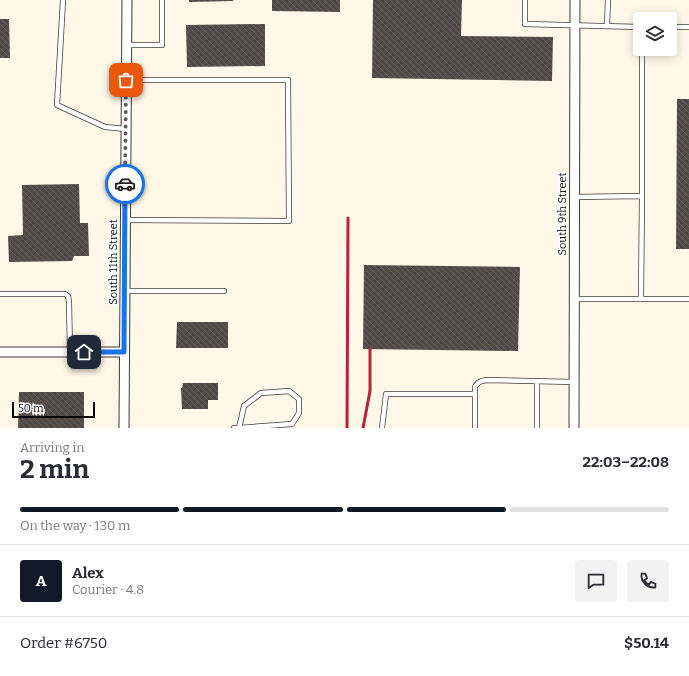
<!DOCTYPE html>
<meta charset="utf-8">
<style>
body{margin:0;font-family:Bitter,serif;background:#f2f2f3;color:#2b2b33;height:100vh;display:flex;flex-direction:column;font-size:15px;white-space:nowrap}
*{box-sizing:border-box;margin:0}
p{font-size:13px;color:#7c7c81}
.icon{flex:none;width:22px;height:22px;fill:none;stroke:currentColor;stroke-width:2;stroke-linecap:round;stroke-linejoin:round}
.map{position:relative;height:428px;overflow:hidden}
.details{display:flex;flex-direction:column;background:#fff;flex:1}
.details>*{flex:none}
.tools{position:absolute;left:633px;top:12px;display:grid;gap:8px}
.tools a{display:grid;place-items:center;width:44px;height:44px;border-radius:4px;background:#fff;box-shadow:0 2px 10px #0003;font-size:20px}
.scale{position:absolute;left:12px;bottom:10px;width:83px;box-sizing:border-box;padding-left:4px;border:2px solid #0a0a0a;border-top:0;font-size:11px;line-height:14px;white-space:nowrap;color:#0a0a0a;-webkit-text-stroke:3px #fff;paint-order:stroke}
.pin{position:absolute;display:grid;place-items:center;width:34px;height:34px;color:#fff;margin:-17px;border-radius:8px;box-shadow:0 2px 6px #0006}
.courier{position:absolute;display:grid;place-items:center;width:40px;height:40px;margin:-20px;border:3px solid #1a73e8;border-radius:50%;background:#fff;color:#222;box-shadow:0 1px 5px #0007}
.headline em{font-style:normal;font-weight:700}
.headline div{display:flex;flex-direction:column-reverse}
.headline{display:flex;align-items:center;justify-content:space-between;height:68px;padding:0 20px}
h1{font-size:26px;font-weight:700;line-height:30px}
.bar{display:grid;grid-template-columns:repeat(4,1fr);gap:6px 4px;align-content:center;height:48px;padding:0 20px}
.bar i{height:5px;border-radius:3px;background:#e1e1e2}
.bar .selected{background:#111827}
.bar p{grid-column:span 4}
.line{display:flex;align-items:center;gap:10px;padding:0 20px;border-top:1px solid #e1e1e2}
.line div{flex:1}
.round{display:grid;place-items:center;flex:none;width:42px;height:42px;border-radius:4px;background:#f2f2f3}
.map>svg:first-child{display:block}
</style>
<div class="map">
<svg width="689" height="428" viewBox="0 0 689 428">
<defs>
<pattern id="building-back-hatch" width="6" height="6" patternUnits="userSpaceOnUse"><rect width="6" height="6" fill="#524a46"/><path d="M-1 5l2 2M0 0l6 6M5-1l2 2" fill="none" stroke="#66605c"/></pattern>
</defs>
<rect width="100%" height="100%" fill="#fff7e7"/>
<path fill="url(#building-back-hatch)" d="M189,0H233V1L189,2Z
M272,0H340V12L272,11Z
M373,0H462L461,36L553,37L552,81L372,78Z
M0,19H9L10,58H0Z
M265,24V66L187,67L186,25Z
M677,99H689V249H676Z
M79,184L80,223H88L89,256H74L72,261L9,262L8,236L23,235L22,185Z
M364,265L520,267L518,351L363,349Z
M177,322H228V348H176Z
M183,383H218V400H208V409H182L181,388H182Z
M19,392H84V428H18Z"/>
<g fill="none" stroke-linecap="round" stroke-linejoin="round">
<g stroke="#3d3d3d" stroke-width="6">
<path id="lane" d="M63,0L57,105L105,127L126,129
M525,0V24L640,27
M607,26L608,0
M670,27H689
M127,45H162V0
M574,197L642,196V49
M125,220L289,221L288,80H126
M125,291H224
M0,294H65L68,296L69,302L70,352
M574,299H641L642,196
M641,299H689
M234,428H239L292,424L299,413V399L289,391L261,393L244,406L239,428
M382,428L386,394H475
M475,428V387C478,381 482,381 487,380L574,382
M537,428V381"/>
</g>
<g stroke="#3d3d3d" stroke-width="11">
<path id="street" d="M0,352H124
M124,428L127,0
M574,428L575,0"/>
</g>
<use href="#lane" stroke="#fff" stroke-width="4.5"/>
<use href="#street" stroke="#fff" stroke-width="9"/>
<path stroke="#ba223b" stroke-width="3" d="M347,428L348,218
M363,428L370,391V349"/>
</g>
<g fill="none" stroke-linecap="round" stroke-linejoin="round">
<path stroke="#605d57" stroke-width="4" stroke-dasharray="0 7.2" d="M125,184L126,80"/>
<path stroke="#1a73e8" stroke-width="5" d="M84,352H124L125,184"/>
</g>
<g text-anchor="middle" stroke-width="4" stroke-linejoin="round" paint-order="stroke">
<g font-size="11" fill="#0a0a0a" stroke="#fff">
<text transform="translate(562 214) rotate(-90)" y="4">South 9th Street</text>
<text transform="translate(113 262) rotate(-90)" y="4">South 11th Street</text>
</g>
</g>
</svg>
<div class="tools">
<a><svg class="icon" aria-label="layers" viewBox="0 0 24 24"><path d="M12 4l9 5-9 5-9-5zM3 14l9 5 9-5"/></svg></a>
</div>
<div class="scale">50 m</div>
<div class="pin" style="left:126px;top:80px;background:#ea580c"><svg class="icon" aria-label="bag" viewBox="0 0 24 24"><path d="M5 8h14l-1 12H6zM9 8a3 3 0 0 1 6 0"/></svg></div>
<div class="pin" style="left:84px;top:352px;background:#1f2937"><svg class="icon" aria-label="home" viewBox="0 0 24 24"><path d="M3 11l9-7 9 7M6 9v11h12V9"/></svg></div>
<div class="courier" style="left:125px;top:184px"><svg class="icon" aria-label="car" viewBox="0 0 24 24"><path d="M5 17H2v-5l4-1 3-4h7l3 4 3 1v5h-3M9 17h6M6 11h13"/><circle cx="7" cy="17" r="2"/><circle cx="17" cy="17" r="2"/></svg></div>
</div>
<section class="details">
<div class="headline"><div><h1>2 min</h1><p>Arriving in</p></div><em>22:03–22:08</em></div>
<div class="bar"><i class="selected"></i><i class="selected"></i><i class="selected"></i><i></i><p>On the way · 130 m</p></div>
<div class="line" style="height:72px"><b class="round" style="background:#111827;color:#fff">A</b><div><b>Alex</b><p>Courier · 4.8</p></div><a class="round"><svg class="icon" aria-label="chat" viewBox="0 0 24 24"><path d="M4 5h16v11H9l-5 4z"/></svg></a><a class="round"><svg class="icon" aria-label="phone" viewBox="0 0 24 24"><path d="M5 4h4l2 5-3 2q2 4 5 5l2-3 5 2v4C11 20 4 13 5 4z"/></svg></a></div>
<div class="line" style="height:52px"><div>Order #6750</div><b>$50.14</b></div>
</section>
